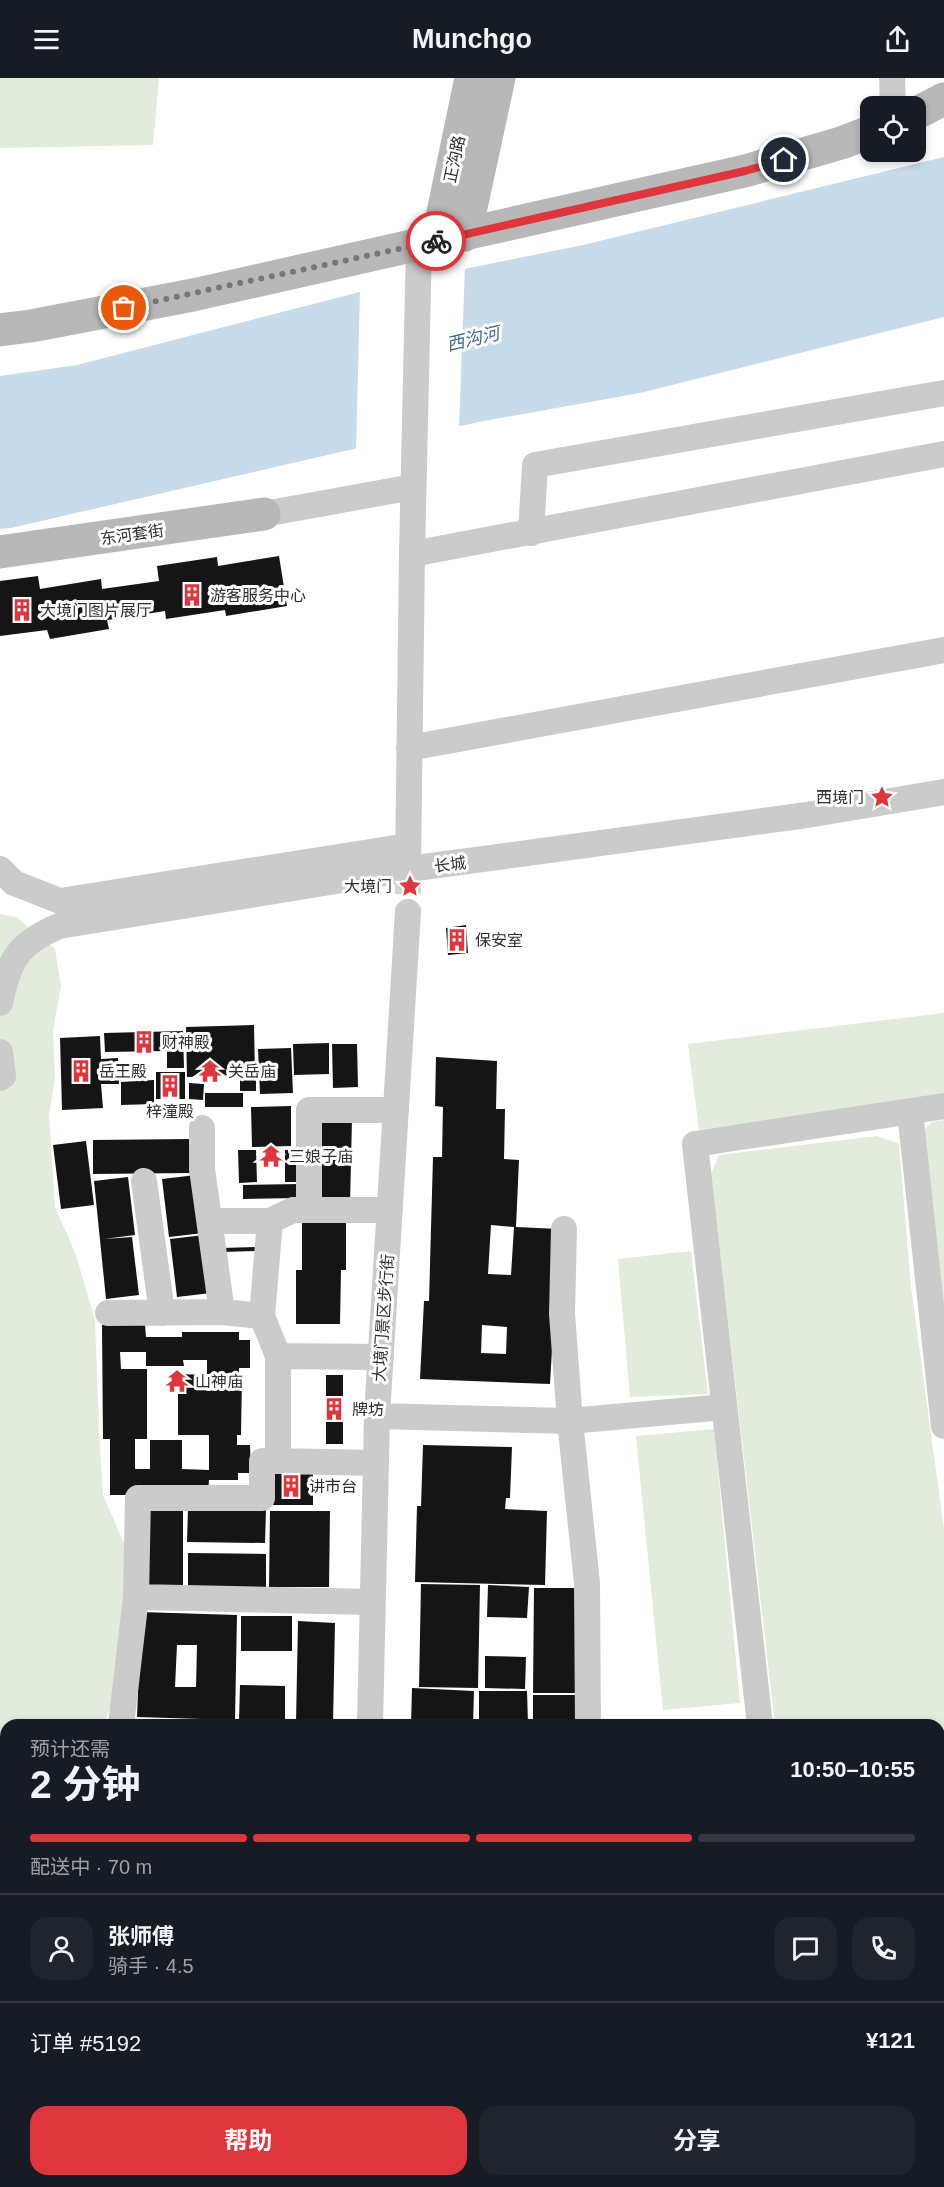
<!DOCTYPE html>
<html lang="zh">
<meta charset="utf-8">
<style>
body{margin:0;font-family:Helvetica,"Noto Sans SC",sans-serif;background:#20242c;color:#f1f3f6;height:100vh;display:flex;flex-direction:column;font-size:22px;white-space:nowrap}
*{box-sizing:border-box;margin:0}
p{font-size:20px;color:#9ea1a6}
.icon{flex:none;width:33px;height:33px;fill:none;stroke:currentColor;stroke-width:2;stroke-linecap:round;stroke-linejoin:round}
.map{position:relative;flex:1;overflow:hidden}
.details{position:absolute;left:0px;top:1641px;width:945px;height:468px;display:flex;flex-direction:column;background:#171b24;border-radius:18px 18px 0 0;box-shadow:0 3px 9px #0003}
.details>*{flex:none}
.buttons{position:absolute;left:860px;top:18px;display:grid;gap:12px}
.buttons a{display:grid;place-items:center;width:66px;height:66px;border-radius:12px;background:#171b24;box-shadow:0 3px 9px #0003;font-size:30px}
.pin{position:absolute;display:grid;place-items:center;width:51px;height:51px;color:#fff;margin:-26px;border:3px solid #fff;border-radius:50%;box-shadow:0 2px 6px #0007}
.courier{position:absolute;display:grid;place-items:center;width:60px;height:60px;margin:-30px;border:4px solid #de363c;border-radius:50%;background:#fff;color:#222;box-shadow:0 2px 8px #0007}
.summary em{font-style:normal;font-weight:700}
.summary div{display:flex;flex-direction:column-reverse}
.summary{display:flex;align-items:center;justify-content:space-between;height:102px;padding:0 30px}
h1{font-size:39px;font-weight:700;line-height:45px}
.bar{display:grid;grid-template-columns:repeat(4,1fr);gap:9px 6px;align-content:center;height:72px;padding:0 30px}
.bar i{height:8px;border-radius:4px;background:#363941}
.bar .on{background:#de363c}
.bar p{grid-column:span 4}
.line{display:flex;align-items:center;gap:15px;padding:0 30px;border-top:2px solid #363941}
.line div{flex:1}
.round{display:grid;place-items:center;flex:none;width:63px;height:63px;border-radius:18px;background:#20242c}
.action{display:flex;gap:12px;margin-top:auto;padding:12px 30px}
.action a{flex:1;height:69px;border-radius:18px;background:#de363c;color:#fff;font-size:24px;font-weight:700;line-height:69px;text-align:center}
.action a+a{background:#20242c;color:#f1f3f6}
header{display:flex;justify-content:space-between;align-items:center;height:78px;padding:0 30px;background:#171b24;font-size:27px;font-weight:700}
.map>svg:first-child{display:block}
</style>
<header><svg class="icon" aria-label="menu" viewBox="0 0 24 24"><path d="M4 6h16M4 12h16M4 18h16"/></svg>Munchgo<svg class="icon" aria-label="share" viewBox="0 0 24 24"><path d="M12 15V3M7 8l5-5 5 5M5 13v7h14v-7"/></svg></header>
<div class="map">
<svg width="944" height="2109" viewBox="0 0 944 2109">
<rect width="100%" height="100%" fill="#fff"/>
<path fill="#e3ebdc" d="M0,0H159L153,67L0,70Z
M0,836L16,839L55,871L61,908L53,953L55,999L49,1037L55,1129L76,1177L95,1242L99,1354L103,1417L130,1479L111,1629L103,1647H6V1858L0,1871Z
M944,935V1018L699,1052L688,966Z
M944,1042V1266L921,1056L931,1044Z
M877,1058L899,1066L911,1209L944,1451V1890L939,1891V1647H775L711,1096L719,1077Z
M691,1173L708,1316L630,1319L618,1181Z
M714,1351L740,1625L663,1632L636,1358Z"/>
<path fill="#c8dbea" d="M944,79V239L640,315L484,343L388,363L11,450L0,451V298L77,287L391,206L583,167Z"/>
<path fill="#fff" d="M465,188L459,351L356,374L360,211Z"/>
<path fill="#151515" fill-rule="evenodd" d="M279,478L287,528L226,538L225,532L166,541L165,533L107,542L109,551L50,561L47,552L0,558V503L38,498L40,511L101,501L102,511L159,503L157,488L217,479L218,488Z
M466,847L468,875L448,877L446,850Z
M254,947L255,997L187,999L186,949Z
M183,953L184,990H167V973L105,974L104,955Z
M100,958L101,981L118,980L119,1006H101L103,1030L62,1032L60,960Z
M329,965V996L294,997L293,966Z
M332,966H357L358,1009L333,1010Z
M291,970L293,1015L260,1016L258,971Z
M436,979L497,983L496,1031H505L504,1081L519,1082L516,1149L559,1151L550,1306L420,1301L424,1223H429L433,1079H442L443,1029L435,1028ZM491,1147L514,1149L511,1197L488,1196ZM482,1247L507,1249L506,1276L481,1275Z
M156,994H185V1021H156Z
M154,1002V1026L121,1027V1004Z
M240,1002H256V1013H240Z
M189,1005L204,1006L203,1022L189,1021Z
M205,1015H243V1029H205Z
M291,1028V1068L252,1069L251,1029Z
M318,1041H352L350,1126L317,1125Z
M191,1061V1095L93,1096V1062Z
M86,1063L94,1127L61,1131L53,1067Z
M304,1071V1104H285V1072Z
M238,1072H256L257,1104L239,1105Z
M196,1097L203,1155L169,1159L162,1101Z
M128,1099L135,1157L104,1161L132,1159L139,1217L106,1221L94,1103Z
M300,1106V1120L243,1121V1107Z
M302,1137L346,1138V1192H341L340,1246H296V1192H302Z
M204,1157L211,1215L177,1219L170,1161Z
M259,1169L260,1173L220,1174V1170Z
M102,1247H145L146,1259H182V1254H239V1262H250V1290H239V1297H242L241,1357H237V1367H250L251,1395H238V1402H209L208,1417H110V1361H103ZM120,1274H146V1288H184L183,1282H207V1297L178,1296V1357H209V1392L182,1391V1362H150V1391H135V1361H147V1291H121Z
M326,1297H343V1366H326Z
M423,1367L512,1369L510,1420H506L505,1431L547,1433L545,1507L415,1504L417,1428H421Z
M268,1388H313V1427H268Z
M149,1428H183V1507H149Z
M188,1430L266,1431L265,1465L187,1464Z
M270,1433H330L329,1509H269Z
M188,1475L266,1476V1510L188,1509Z
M421,1506L480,1507L478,1610L419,1609Z
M488,1507L529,1509L527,1540L487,1539Z
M534,1510H582V1615H533Z
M141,1534L237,1537L235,1642L137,1639ZM177,1567H197L196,1609H175Z
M241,1538H292V1573H241Z
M298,1543L335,1545L333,1646L296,1645Z
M485,1578L526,1579L525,1611L485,1610Z
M240,1607L285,1608V1644L239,1643Z
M412,1610L474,1613L473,1647H411Z
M479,1613H527L528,1646H479Z
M533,1617H584V1647H533Z
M944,1927V2020L939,2021V1928Z
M2,1973H6V2030L0,2029Z
M27,2103H72L70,2109H45Z
M253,2103H266L264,2109H251Z
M453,2103H575L574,2109H453Z"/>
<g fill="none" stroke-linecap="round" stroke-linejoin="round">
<path stroke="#d5d5d5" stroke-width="26" stroke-dasharray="26 13" stroke-linecap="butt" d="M408,790V834"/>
<path stroke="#cbcbcb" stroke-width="26" d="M892,0L893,28
M264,436L413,409
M531,455L535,387L944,315
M412,476L944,376
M409,670L944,572
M408,790L412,476L419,166
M0,791L14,805L60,823L408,768
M0,925C9,882 17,866 59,848L416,790L807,737L944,714
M0,974L3,998L0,1000
M910,1034L944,1348
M202,1050V1091L222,1234L262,1238L270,1143H210
M144,1103L162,1235
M309,1132V1032H396
M270,1143L293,1132H390
M564,1151L562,1236L570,1343L724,1329
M108,1235L222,1234
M262,1238L278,1278
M377,1338L570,1343L587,1505L588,1647
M376,1385L278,1383V1278L381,1279
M136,1519L372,1524
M121,1647L136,1519L138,1420H262V1383H278
M370,1647L377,1338L408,834
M760,1647L695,1066L944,1028
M0,1905L6,1890
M939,1905L944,1904
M0,2041H6
M103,2103L124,2109
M0,2105L12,2109
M351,2109V2103"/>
<path stroke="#b8b8b8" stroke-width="33" d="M915,36L944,21
M465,157L499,0
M437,163L471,0
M0,252L31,248L193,217L745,93L841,65L870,54
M0,474L264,436"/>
</g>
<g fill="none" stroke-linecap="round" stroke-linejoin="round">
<path stroke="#777" stroke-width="6" stroke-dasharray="0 10.8" d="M124,230L436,163"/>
<path stroke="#de363c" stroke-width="8" d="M436,163L745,93L784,82"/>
</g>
<defs>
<g id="building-bare" transform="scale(1.8)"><path d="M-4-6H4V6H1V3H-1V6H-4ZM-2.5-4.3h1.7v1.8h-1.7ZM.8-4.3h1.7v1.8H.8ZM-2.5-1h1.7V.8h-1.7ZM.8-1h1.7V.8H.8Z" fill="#de363c" stroke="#fff" stroke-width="2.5" paint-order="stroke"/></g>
<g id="sight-bare" transform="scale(1.8)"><path d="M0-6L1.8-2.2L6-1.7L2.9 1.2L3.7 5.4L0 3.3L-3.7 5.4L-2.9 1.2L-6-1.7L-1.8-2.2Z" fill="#de363c" stroke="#fff" stroke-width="2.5" paint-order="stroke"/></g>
<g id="temple-bare" transform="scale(1.8)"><path d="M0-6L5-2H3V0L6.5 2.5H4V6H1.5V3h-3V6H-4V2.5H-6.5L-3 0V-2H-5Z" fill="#de363c" stroke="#fff" stroke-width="2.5" paint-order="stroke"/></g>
</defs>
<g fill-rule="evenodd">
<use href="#building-bare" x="192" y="517"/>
<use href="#building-bare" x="22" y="532"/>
<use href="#sight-bare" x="882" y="719"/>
<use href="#sight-bare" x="410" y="808"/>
<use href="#building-bare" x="457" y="862"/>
<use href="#building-bare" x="144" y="964"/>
<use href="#building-bare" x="81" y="993"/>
<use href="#temple-bare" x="210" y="993"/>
<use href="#building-bare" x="170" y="1008"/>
<use href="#temple-bare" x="271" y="1078"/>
<use href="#temple-bare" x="177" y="1303"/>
<use href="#building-bare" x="334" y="1331"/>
<use href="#building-bare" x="291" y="1408"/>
</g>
<g text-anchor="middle" stroke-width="6" stroke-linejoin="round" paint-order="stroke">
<g font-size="16" fill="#2e2e2e" stroke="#fff">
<text transform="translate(454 81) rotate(-78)" y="6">正沟路</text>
<text transform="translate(132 456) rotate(-8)" y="6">东河套街</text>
<text transform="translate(450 786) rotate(-7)" y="6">长城</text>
<text transform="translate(383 1240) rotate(-86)" y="6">大境门景区步行街</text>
</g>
<g font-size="16" fill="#2e2e2e" stroke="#fff" text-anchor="start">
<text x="210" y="523">游客服务中心</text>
<text x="40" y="538">大境门图片展厅</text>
<text x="864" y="725" text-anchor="end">西境门</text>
<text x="392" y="814" text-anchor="end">大境门</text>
<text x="475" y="868">保安室</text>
<text x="162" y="970">财神殿</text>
<text x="99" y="999">岳王殿</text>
<text x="228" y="999">关岳庙</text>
<text x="170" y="1039" text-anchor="middle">梓潼殿</text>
<text x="289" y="1084">三娘子庙</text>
<text x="195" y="1309">山神庙</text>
<text x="352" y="1337">牌坊</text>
<text x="309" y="1414">讲市台</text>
</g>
<g font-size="18" font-style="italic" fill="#3f6b8c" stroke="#fff">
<text transform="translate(473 261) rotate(-13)" y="6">西沟河</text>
</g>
</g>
</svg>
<div class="buttons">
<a><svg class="icon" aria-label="locate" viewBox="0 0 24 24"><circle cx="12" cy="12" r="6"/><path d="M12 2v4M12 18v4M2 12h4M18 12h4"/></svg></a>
</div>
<div class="pin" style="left:124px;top:230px;background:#ea580c"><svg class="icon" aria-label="bag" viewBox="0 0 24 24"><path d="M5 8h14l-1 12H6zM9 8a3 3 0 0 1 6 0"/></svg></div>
<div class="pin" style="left:784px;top:82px;background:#1f2937"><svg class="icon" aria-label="home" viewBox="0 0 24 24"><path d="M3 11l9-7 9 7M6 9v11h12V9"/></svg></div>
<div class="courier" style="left:436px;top:163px"><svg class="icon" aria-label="bike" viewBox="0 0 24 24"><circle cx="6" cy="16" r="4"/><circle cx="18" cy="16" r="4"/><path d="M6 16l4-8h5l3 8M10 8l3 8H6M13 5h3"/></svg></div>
<section class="details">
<div class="summary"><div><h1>2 分钟</h1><p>预计还需</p></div><em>10:50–10:55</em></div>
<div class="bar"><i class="on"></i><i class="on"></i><i class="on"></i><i></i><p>配送中 · 70 m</p></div>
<div class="line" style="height:108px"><a class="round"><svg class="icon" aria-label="person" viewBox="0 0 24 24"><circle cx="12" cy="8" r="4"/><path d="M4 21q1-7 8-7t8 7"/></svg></a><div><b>张师傅</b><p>骑手 · 4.5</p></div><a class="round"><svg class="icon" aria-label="chat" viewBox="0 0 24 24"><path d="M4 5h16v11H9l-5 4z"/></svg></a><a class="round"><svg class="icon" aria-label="phone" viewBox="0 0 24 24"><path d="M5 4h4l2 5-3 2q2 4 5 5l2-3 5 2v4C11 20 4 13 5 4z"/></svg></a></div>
<div class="line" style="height:78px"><div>订单 #5192</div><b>¥121</b></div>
<div class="action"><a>帮助</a><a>分享</a></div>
</section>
</div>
